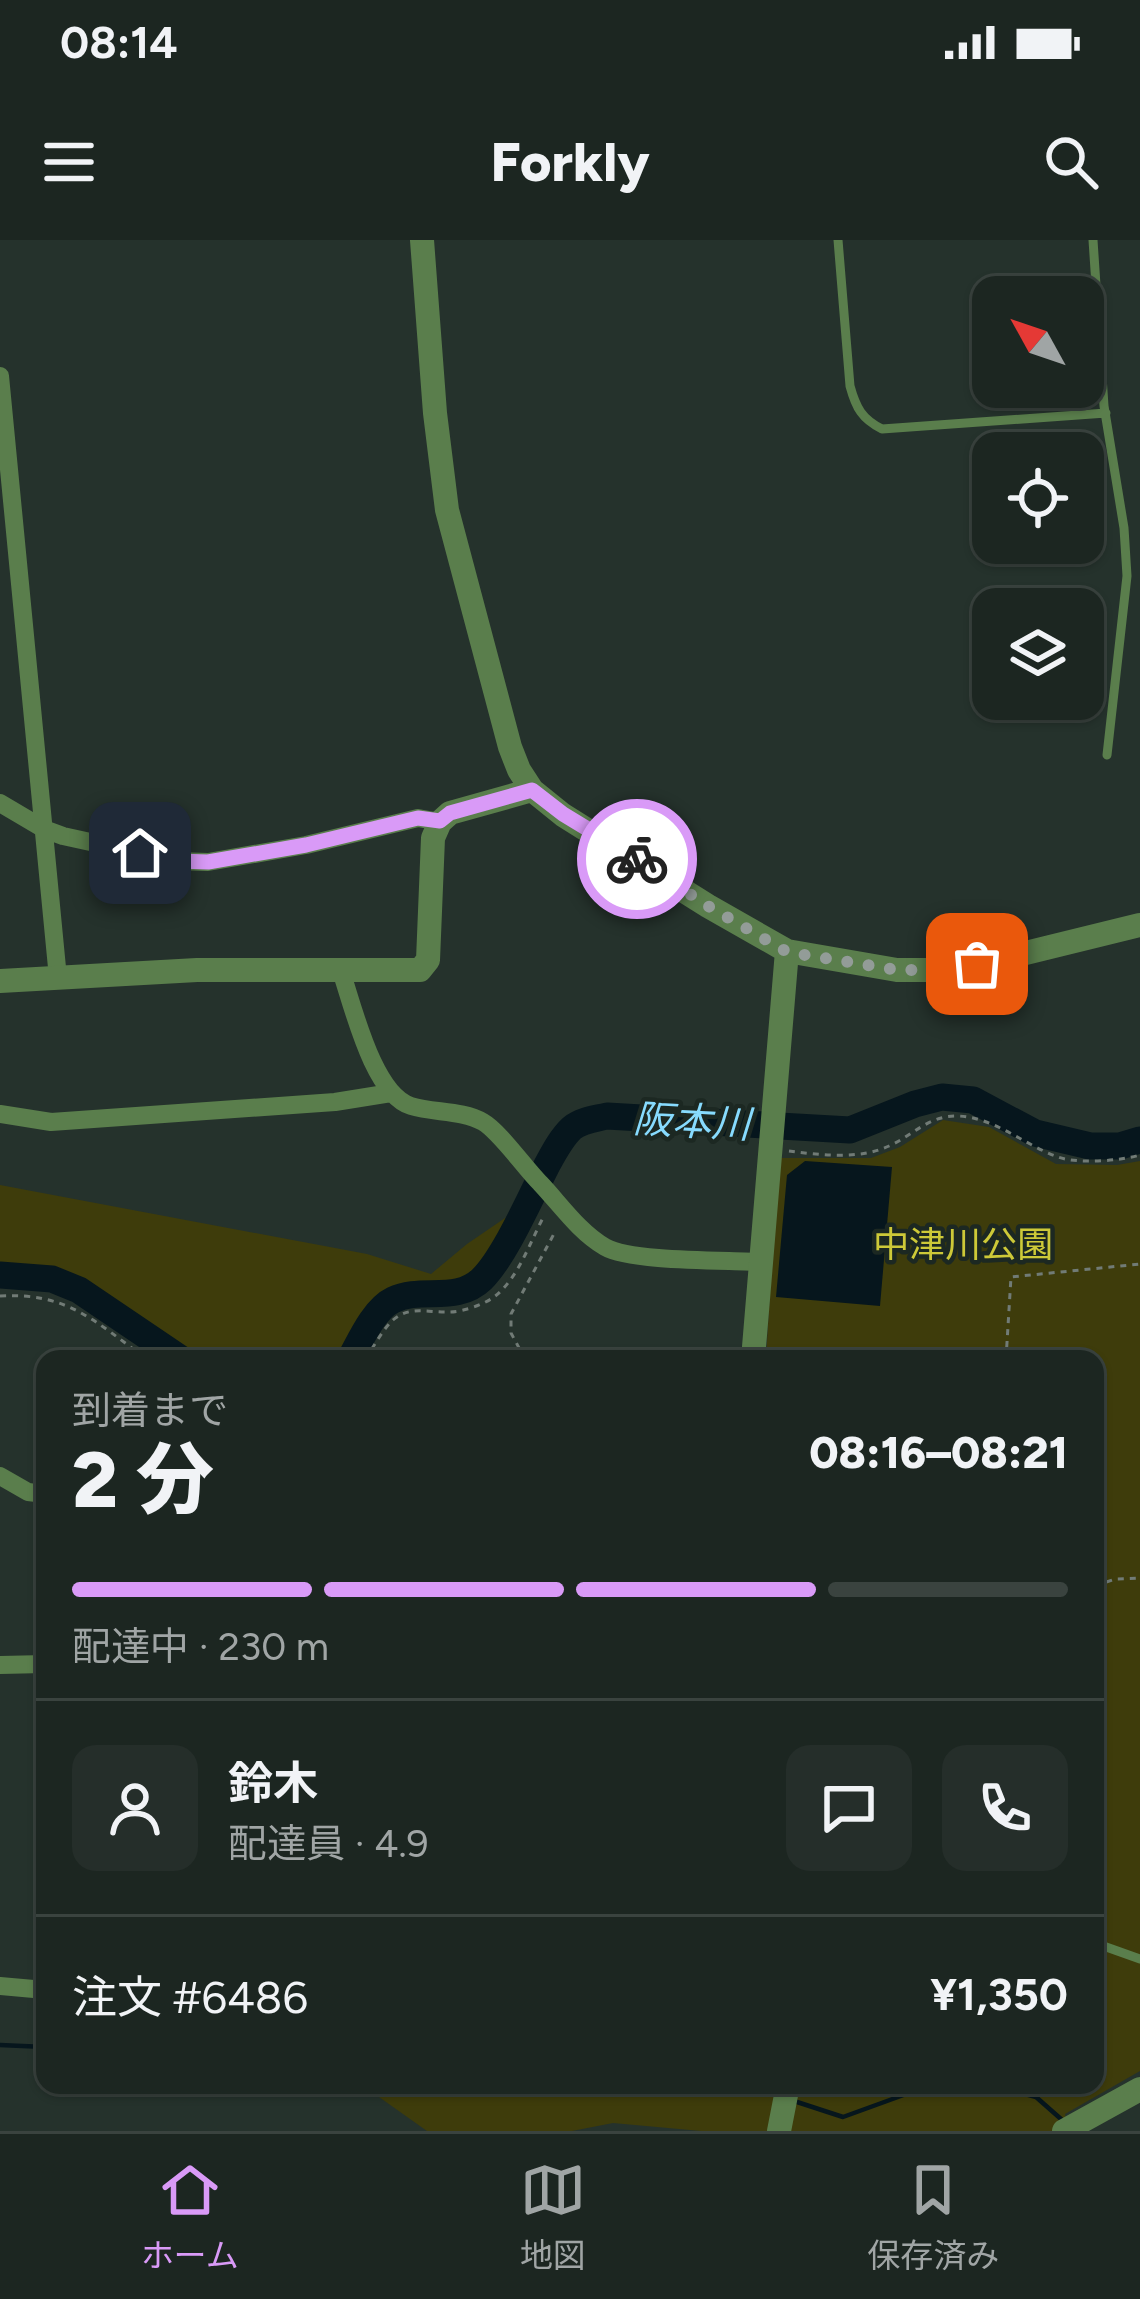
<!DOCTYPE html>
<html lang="ja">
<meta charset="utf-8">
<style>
body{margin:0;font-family:Figtree,"Noto Sans JP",sans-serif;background:#252e2a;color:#f1f3f6;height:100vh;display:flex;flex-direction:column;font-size:45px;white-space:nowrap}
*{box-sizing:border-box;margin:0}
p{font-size:39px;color:#a0a5a5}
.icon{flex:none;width:66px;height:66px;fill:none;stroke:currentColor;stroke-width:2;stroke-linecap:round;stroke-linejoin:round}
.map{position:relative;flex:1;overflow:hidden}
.panel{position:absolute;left:36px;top:1110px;width:1068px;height:744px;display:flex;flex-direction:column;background:#1c2621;border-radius:24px;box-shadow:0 3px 9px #0004,0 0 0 3px #3a433f}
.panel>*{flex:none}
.needle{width:78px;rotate:310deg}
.buttons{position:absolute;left:972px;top:36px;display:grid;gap:24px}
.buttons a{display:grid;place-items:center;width:132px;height:132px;border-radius:24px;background:#1c2621;box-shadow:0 3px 9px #0004,0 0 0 3px #3a433f;font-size:60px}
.pin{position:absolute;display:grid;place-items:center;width:102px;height:102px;color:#fff;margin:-51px;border-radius:24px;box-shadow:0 6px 18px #0006}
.courier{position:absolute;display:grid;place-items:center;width:120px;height:120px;margin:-60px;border:9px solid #d99af7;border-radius:50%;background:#fff;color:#222;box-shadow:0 3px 15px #0007}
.head em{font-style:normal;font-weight:800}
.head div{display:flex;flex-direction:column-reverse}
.head{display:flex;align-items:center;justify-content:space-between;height:204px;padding:0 36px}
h1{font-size:78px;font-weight:800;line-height:90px}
.bar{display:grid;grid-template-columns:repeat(4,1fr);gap:18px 12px;align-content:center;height:144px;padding:0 36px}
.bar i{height:15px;border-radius:9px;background:#3a433f}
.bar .on{background:#d99af7}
.bar p{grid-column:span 4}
.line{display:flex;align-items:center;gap:30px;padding:0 36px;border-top:3px solid #3a433f}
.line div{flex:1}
.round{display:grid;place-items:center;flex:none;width:126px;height:126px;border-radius:24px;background:#252e2a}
.status{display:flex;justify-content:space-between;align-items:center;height:84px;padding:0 60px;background:#1c2621;direction:ltr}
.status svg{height:33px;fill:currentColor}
header{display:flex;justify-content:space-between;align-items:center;height:156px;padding:0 36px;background:#1c2621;font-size:54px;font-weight:800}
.tab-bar{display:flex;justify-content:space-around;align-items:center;height:168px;border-top:3px solid #3a433f;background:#1c2621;font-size:33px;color:#a0a5a5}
.tab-bar a{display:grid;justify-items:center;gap:6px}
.tab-bar .on{color:#d99af7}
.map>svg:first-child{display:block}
</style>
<div class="status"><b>08:14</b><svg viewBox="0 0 49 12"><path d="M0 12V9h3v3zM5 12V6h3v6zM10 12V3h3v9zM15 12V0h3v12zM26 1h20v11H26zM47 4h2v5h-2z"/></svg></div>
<header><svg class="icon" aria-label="menu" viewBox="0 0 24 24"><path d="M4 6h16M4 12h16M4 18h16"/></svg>Forkly<svg class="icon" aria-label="search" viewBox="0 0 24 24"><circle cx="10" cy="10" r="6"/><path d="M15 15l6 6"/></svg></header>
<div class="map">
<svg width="1140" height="1891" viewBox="0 0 1140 1891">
<rect width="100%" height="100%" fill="#25322c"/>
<path fill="#3e3c0b" d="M943,880L989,887L1056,924L1117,925L1140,921V1831L1065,1874L1069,1891H701L613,1883L572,1891H427L362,1845H1095V1119H766L778,918H871L900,907Z
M0,945L367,1014L431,1034L467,1004L508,976L492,1010L459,1047L390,1053L342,1119H188L81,1044L54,1033L0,1029Z"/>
<path fill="#06161d" d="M805,921L892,927L880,1066L776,1057L787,935Z"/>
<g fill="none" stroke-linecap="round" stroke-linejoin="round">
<path stroke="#06161d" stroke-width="4.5" d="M0,1805L45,1807
M545,1845H549
M688,1845L755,1849L778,1856
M992,1845L1036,1857L1061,1879
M794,1861L843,1877L931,1845"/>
<path stroke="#06161d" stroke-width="27" d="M0,1035L52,1039L79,1050L181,1119
M350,1119C360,1101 374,1069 393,1060C422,1046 456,1064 482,1039C505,1016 530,958 546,927C553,914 561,898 572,888C582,880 595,879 607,876L850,890L915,864L942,857L973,860L1035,893L1090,906H1120L1140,900"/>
<path stroke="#717b76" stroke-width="3" stroke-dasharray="6 6" stroke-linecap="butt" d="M789,911C821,915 859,920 889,906C912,896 928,876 956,876C993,876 1024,905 1058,917C1077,924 1120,921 1140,915
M0,1056C68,1052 95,1082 147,1119
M365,1119C374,1107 382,1090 393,1080C410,1065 429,1073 449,1072C462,1072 483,1065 494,1057C518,1039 530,1002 544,976
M525,1119L511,1093V1074L556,990
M1006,1119L1011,1037L1140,1024
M1095,1346L1115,1339L1140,1338"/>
<path stroke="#5a7e4c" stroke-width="9" d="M838,0L850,146C856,168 862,179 882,189L1106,173
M1093,0L1104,166L1124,288L1127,336L1107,515
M1095,1703L1140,1719"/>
<path stroke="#5a7e4c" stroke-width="18" d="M0,136L58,738
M0,563L44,589L63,596L177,621L208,622L306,605L418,578L440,582
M341,731C353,766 373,854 411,866C434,873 462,870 483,882C499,891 525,928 540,943C560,964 579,992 605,1007C630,1022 727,1020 760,1022
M0,874L51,882L335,862L391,853
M0,1236L28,1252L45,1254
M0,1425L45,1424
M0,1746L45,1750"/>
<path stroke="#5a7e4c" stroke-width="24" d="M422,0L435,173L447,270L510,507L519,530L532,550L563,575L708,666L787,711L897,730H934L977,725L1140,685
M0,741L197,730H420L428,720L433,598L440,582L450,573L532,550
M753,1119L787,711
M779,1891L788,1845
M1064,1891L1140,1849"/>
</g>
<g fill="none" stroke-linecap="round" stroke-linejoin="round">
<path stroke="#939c98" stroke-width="12" stroke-dasharray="0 21.6" d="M637,619L708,666L787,712L897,730H934L977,724"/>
<path stroke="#d99af7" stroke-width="15" d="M140,613L178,621L208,622L306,605L418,578L440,581L450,573L532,550L563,574L637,619"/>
</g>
<g text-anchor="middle" stroke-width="9" stroke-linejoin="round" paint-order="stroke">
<g font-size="36" fill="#cdc938" stroke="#1c2822">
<text x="963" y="1017">中津川公園</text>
</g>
<g font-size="39" font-style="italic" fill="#87dbfe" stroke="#1c2822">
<text transform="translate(692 881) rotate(3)" y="14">阪本川</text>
</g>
</g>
</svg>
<div class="buttons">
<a><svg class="needle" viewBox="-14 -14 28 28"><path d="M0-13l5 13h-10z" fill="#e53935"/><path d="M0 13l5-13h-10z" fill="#a0a5a5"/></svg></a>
<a><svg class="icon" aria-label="locate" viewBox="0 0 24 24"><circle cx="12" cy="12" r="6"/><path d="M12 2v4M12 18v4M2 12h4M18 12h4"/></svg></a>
<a><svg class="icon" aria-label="layers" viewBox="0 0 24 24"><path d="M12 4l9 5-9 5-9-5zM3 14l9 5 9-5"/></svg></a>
</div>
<div class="pin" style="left:977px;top:724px;background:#ea580c"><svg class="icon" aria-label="bag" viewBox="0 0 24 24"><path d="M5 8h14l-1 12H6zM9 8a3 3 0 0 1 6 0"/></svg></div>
<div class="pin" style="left:140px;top:613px;background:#1f2937"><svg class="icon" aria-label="home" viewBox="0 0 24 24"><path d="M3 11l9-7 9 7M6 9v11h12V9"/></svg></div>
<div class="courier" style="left:637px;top:619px"><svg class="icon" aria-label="bike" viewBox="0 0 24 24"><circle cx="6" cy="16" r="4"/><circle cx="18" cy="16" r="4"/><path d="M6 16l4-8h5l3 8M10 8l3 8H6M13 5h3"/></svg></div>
<section class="panel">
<div class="head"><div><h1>2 分</h1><p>到着まで</p></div><em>08:16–08:21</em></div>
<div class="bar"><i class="on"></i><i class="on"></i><i class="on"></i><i></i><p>配達中 · 230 m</p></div>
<div class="line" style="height:216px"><a class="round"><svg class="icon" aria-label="person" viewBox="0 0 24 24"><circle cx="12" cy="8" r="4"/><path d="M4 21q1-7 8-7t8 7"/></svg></a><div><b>鈴木</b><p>配達員 · 4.9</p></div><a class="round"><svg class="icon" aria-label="chat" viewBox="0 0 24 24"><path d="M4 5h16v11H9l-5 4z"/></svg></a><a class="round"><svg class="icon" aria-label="phone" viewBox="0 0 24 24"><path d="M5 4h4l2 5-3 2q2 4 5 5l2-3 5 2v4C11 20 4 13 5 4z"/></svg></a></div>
<div class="line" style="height:156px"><div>注文 #6486</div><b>¥1,350</b></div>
</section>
</div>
<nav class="tab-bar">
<a class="on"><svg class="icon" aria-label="home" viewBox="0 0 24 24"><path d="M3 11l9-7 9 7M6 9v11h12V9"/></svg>ホーム</a>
<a><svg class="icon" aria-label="map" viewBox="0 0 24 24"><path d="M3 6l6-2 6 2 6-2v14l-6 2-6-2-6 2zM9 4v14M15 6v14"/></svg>地図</a>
<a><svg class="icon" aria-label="saved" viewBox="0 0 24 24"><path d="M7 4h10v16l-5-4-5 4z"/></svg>保存済み</a>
</nav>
